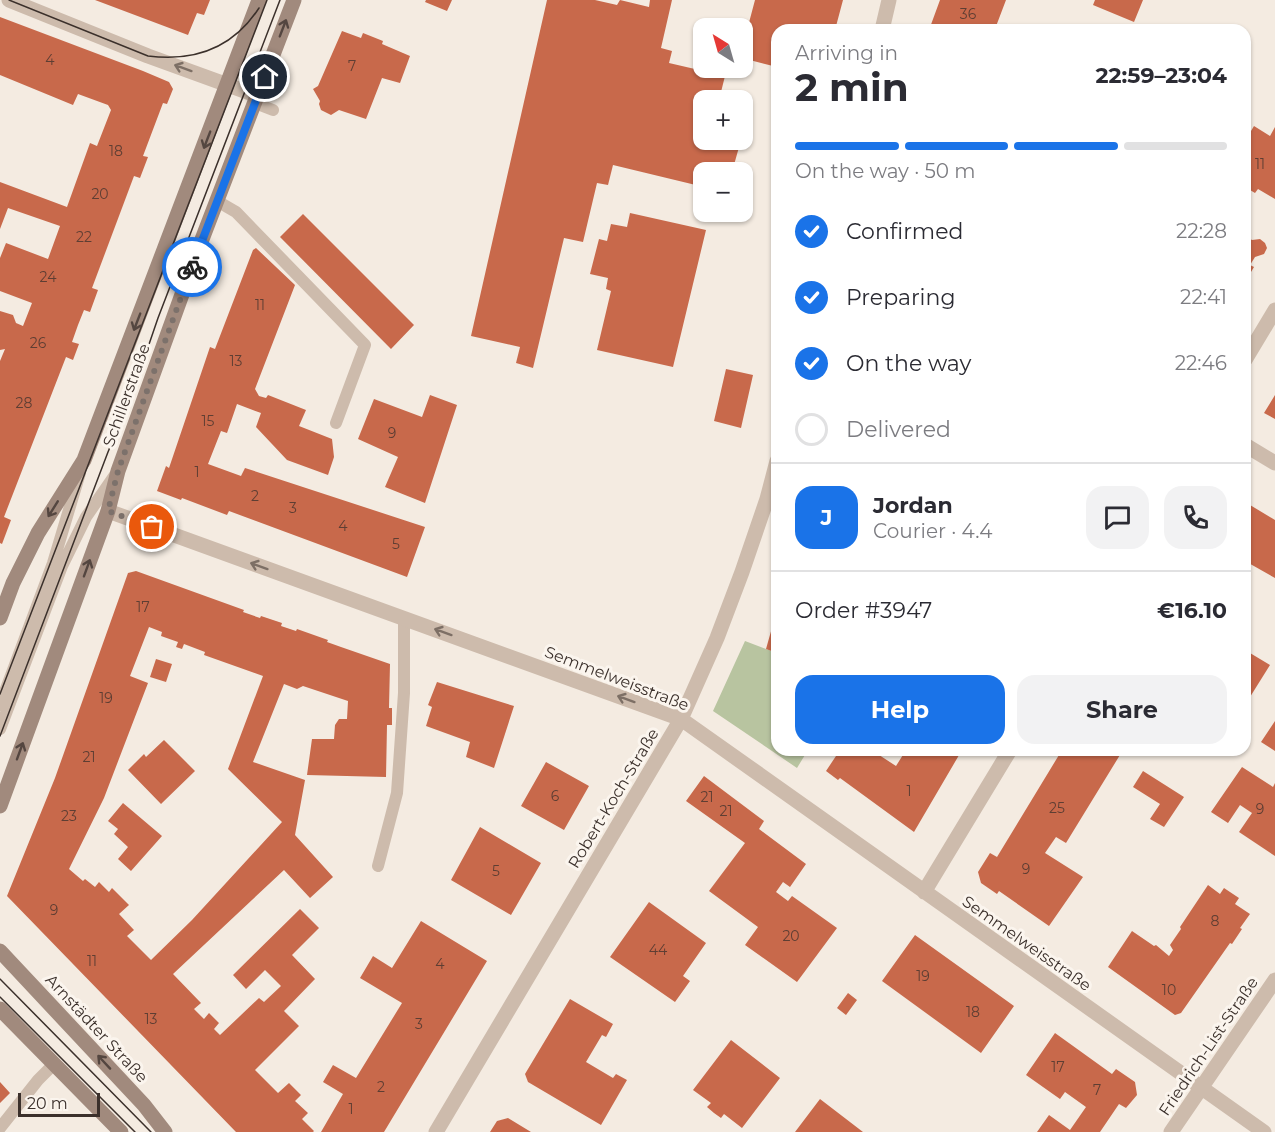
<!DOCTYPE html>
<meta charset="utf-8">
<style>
body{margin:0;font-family:Montserrat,sans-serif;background:#f2f2f3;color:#2b2b33;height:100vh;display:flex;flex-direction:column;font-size:22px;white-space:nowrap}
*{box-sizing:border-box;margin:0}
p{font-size:20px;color:#7c7c81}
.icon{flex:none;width:33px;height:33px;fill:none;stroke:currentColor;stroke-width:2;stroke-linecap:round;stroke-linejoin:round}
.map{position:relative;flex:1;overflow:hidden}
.details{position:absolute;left:771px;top:24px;width:480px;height:732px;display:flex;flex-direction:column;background:#fff;border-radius:18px;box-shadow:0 2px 4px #0004}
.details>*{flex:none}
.needle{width:39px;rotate:323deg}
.tools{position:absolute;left:693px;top:18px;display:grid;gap:12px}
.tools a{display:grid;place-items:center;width:60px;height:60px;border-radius:12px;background:#fff;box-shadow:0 2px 4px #0004;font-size:30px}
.scale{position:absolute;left:18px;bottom:15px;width:82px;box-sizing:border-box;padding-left:6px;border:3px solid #3b302b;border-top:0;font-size:16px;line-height:21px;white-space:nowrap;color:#3b302b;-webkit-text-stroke:4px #fbf5ee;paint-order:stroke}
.pin{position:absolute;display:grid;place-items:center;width:51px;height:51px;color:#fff;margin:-26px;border:3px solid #fff;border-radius:50%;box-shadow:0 2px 6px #0007}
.courier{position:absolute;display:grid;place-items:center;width:60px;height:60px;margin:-30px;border:4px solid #1a73e8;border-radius:50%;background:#fff;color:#222;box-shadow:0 2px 8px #0007}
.overview em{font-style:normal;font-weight:700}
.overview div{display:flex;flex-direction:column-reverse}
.overview{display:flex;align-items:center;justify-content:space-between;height:102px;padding:0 24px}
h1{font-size:39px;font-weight:700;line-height:45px}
.bar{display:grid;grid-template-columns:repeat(4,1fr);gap:9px 6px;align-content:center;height:72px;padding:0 24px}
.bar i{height:8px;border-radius:4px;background:#e1e1e2}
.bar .current{background:#1a73e8}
.bar p{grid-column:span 4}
.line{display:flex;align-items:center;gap:15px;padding:0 24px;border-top:2px solid #e1e1e2}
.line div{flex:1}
.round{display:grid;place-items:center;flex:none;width:63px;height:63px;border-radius:18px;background:#f2f2f3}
ol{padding:0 24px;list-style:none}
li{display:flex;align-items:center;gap:18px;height:66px}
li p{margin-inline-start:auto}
li .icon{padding:6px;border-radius:50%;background:#1a73e8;color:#fff;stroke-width:4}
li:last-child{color:#7c7c81}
li i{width:33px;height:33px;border:3px solid #e1e1e2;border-radius:50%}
.primary-button{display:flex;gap:12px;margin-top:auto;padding:12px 24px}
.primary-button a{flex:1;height:69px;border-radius:18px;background:#1a73e8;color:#fff;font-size:24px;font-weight:700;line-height:69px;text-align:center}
.primary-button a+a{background:#f2f2f3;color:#2b2b33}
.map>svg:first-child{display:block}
</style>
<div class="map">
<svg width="1275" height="1132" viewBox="0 0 1275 1132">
<rect width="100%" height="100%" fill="#f4ebe1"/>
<path fill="#b8c4a0" d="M745,641L777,653V750H808L797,768L713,711Z"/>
<path fill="#c8694b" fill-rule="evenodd" d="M95,0H210L204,15L197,13L188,35Z
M426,0H452L447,11L425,2Z
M547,0H595L617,5L620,0L649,7L650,0H672L661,48L672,51L669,63L725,76L719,100H704V140H741L732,172H704V187L613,165L608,185L597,183L583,242L564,238L533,368L516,363L520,347L471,336Z
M755,0H843L835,30H777V67L742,58V49Z
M940,0H1006L995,29L989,27L988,30H929Z
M1095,0H1143L1134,22L1093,5Z
M0,17L143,71L169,82L173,89L167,104L163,103L143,156L148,157L140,178L134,176L92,288L98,290L90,312L84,310L78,325L72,342L79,344L73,360L66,357L4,517L11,520L2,544L0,543V361L5,349L0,350V311L13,315L16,323L23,326L32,303L0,291V258L6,243L48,259L60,226L8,208L0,229V182L67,207L90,143L97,146L111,110L108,105L78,94L73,105L0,75Z
M342,31L361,38L363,33L383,41L382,44L410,56L400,83L382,78L366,119L339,110L331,115L321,110L319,104L320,101L313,89L318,86Z
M1254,126L1270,136L1275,127V199L1258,189L1255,193L1245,187V141Z
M630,213L706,230L673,367L597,350L611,291L606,289L608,278L590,274L599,239L607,241L611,224L627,227Z
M303,214L414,325L391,349L280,237Z
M1245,236L1252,240L1260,239L1265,243L1267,248L1264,254L1255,257L1250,265L1254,267L1245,282Z
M256,248L295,285L255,389L259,396L266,398L268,395L306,410L299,426L332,439L334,457L328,475L287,460L256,427L261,413L237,404L227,433L221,431L208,464L241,476L245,468L425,527L407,577L229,511L227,515L182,498L181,500L157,491L166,466L169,468L210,347L215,349L253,250Z
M726,369L753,375L741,428L714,421Z
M430,395L457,405L425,503L385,487L398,457L358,439L374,399L422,417Z
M1275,395V419L1264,413Z
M1245,502L1275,520V578L1245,561Z
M136,571L244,610L243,612L260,618L261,616L282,623L281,626L296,631L297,629L328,640L327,642L341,647L390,664L389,708H392V725H387L386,777L307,775L312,739H334L335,725L339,719H347L348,701L303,686L297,689L284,684L253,762L305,780L295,835L333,877L310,898L284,870L173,974L201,1003L194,1009L204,1019L209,1013L219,1023L214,1029L220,1035L259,998L264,1002L281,986L265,970L246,989L233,975L300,909L319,928L292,955L315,979L284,1011L299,1026L255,1070L278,1093L289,1083L301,1095L295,1101L308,1113L302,1119L314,1131L313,1132H236L7,896L55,778L128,573ZM149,627L162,632L161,636L178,642L176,647L182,649L184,644L205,652L204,655L263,676L228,769L282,822L192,920L151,960L127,936L134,930L119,914L129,905L112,888L109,892L99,882L95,887L85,879L83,881L69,869L104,798L148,683L130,676Z
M777,610V653L766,649Z
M1245,650L1270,665L1245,705Z
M156,659L172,664L166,682L150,677Z
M437,682L514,706L494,768L466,757L470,742L426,726L432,707L428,705Z
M1275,721V751L1261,742Z
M164,740L195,771L161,804L128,770L144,754L146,757Z
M840,750H879L876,753L896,766L906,750H962L914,832L840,778L838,780L826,771Z
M1062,750H1123L1066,843L1056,837L1045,853L1083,877L1049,926L999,891L997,894L981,883L978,872L990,853L997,857Z
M546,762L589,786L564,830L521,806Z
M1242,767L1273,787L1275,783V856L1239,832L1252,813L1240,805L1228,823L1211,812Z
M1143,771L1184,797L1164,827L1150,819L1160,804L1133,787Z
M704,776L764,821L759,829L806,864L790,887L783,882L776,892L788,901L792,896L837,928L797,982L745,945L758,927L709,891L745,843L686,801Z
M123,803L162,836L131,871L118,859L128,847L114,834L118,829L108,821Z
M480,827L541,863L511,915L451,880Z
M1208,885L1220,894L1224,888L1239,898L1235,904L1250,914L1240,928L1242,929L1232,944L1230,943L1181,1013L1175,1015L1108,967L1132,931L1154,946L1156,945L1169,956L1173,950L1170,945L1181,929L1180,927Z
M649,902L706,943L683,976L690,981L675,1002L610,957Z
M421,921L487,961L384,1132H321L343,1094L323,1082L333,1065L356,1078L402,1003L360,978L373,956L392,968Z
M915,935L1014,1006L981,1053L882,981Z
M848,993L857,1000L846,1015L837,1008Z
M570,999L613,1024L606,1037L602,1035L586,1062L613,1078L616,1074L627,1080L601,1125L528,1082L525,1074Z
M1055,1033L1112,1074L1116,1069L1135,1082L1137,1095L1126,1108L1119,1104L1100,1132H1037L1049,1115L1070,1130L1086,1107L1065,1092L1060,1099L1026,1075Z
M731,1040L780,1078L742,1128L724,1114L721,1118L714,1113L707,1107L711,1103L693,1090Z
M0,1082L10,1093L0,1103Z
M820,1099L863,1132H795Z
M508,1118L531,1132H490L497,1121Z"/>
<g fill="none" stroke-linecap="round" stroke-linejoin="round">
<path stroke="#cdbbac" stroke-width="12" d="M255,103L273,110
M217,201L236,212L365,345L336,423
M0,705L53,563L80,473
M0,729L62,566L86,517L115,475
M378,866L397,793L404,693V618
M0,1128L38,1080L54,1064"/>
<path stroke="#cdbbac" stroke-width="15" d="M9,0L148,56L258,96
M882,30L889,0
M1245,360L1275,310
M1245,445L1275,463
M108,511L681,719L1264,1132
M924,892L1010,750
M436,1132L681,719L717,638L742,572L767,499L777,461
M1171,1132L1275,980"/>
<path stroke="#a18a7d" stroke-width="15" d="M0,618L13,583L38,533L84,460L259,0
M0,806L108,511L118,471L201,242L294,0
M0,951L144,1105L165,1132
M0,1009L121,1132"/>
<path stroke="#3b302b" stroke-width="1.5" d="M9,0L148,56C195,62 233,48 259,8
M0,694L267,0
M0,736L108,452L133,391L158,318L280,0
M0,979L151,1132
M0,997L135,1132"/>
</g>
<defs><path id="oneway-shaft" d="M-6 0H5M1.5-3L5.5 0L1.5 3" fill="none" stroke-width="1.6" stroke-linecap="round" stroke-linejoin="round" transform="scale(1.5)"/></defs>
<g stroke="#544640">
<use href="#oneway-shaft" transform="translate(283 28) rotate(-69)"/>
<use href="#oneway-shaft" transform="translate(207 140) rotate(111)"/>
<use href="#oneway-shaft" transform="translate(137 322) rotate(111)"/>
<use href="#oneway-shaft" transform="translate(53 509) rotate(122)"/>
<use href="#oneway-shaft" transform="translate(87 568) rotate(-70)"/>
<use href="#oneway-shaft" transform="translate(20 751) rotate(-70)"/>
<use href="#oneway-shaft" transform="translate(104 1062) rotate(-133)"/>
</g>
<g stroke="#7d6f65">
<use href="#oneway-shaft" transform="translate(183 68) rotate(-160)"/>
<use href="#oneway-shaft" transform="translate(259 566) rotate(-160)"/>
<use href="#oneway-shaft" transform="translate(443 632) rotate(-160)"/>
<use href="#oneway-shaft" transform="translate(626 699) rotate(-160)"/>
</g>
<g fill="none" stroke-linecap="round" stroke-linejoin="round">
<path stroke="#7c716b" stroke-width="6" stroke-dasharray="0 10.8" d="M152,527L108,511L118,471L192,267"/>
<path stroke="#1a73e8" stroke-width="8" d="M192,267L265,77"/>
</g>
<g text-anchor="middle" stroke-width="6" stroke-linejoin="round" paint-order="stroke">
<g font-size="14" fill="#5e3e33">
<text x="968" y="19">36</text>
<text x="50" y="65">4</text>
<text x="352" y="71">7</text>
<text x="116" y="156">18</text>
<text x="1260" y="169">11</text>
<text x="100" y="199">20</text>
<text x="84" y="242">22</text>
<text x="48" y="282">24</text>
<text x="260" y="310">11</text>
<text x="38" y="348">26</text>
<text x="236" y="366">13</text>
<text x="24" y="408">28</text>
<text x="208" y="426">15</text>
<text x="392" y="438">9</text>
<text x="197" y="477">1</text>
<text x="255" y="501">2</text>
<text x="293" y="513">3</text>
<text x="343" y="531">4</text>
<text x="396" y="549">5</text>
<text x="143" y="612">17</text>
<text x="106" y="703">19</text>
<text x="89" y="762">21</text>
<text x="909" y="796">1</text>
<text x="555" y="801">6</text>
<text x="707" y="802">21</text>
<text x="1057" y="813">25</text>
<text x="1260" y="814">9</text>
<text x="726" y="816">21</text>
<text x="69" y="821">23</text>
<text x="1026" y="874">9</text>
<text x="496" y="876">5</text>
<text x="54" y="915">9</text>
<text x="1215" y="926">8</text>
<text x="791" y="941">20</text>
<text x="658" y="955">44</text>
<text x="92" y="966">11</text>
<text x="440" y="969">4</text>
<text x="923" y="981">19</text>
<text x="1169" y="995">10</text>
<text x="973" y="1017">18</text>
<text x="151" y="1024">13</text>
<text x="419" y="1029">3</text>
<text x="1058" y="1072">17</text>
<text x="381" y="1092">2</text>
<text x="1097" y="1095">7</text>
<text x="351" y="1114">1</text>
</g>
<g font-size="16" fill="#3b302b" stroke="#fbf5ee">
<text transform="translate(126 395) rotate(-70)" y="6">Schillerstraße</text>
<text transform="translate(617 678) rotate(21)" y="6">Semmelweisstraße</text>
<text transform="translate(613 798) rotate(-59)" y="6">Robert-Koch-Straße</text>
<text transform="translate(1027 943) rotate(35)" y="6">Semmelweisstraße</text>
<text transform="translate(97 1028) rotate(47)" y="6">Arnstädter Straße</text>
<text transform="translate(1208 1046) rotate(-56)" y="6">Friedrich-List-Straße</text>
</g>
</g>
</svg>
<div class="tools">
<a><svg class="needle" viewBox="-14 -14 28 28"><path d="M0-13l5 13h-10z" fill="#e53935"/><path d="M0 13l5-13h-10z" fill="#7c7c81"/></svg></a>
<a>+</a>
<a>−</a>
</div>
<div class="scale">20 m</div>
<div class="pin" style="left:152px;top:527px;background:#ea580c"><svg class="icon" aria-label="bag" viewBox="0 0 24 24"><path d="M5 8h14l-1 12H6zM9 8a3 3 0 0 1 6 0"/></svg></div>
<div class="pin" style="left:265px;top:77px;background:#1f2937"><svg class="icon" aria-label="home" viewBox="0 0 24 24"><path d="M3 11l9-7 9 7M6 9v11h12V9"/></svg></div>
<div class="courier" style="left:192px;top:267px"><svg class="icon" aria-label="bike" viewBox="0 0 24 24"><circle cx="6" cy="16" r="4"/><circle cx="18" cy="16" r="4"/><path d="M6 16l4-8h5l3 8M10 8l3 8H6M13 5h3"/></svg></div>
<section class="details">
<div class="overview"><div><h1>2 min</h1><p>Arriving in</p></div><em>22:59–23:04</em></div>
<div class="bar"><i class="current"></i><i class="current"></i><i class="current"></i><i></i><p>On the way · 50 m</p></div>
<ol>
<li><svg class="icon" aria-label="check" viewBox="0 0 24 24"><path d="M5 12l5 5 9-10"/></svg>Confirmed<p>22:28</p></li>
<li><svg class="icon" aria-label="check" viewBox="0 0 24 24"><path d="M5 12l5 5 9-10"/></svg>Preparing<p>22:41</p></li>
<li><svg class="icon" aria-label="check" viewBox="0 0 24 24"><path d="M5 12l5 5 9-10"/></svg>On the way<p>22:46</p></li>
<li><i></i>Delivered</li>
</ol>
<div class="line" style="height:108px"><b class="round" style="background:#1a73e8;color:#fff">J</b><div><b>Jordan</b><p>Courier · 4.4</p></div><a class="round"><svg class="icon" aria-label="chat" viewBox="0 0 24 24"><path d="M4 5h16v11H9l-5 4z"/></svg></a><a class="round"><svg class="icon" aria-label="phone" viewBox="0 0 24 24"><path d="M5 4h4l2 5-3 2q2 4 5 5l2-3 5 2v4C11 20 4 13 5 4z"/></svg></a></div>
<div class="line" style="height:78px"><div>Order #3947</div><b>€16.10</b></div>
<div class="primary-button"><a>Help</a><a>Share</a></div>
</section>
</div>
